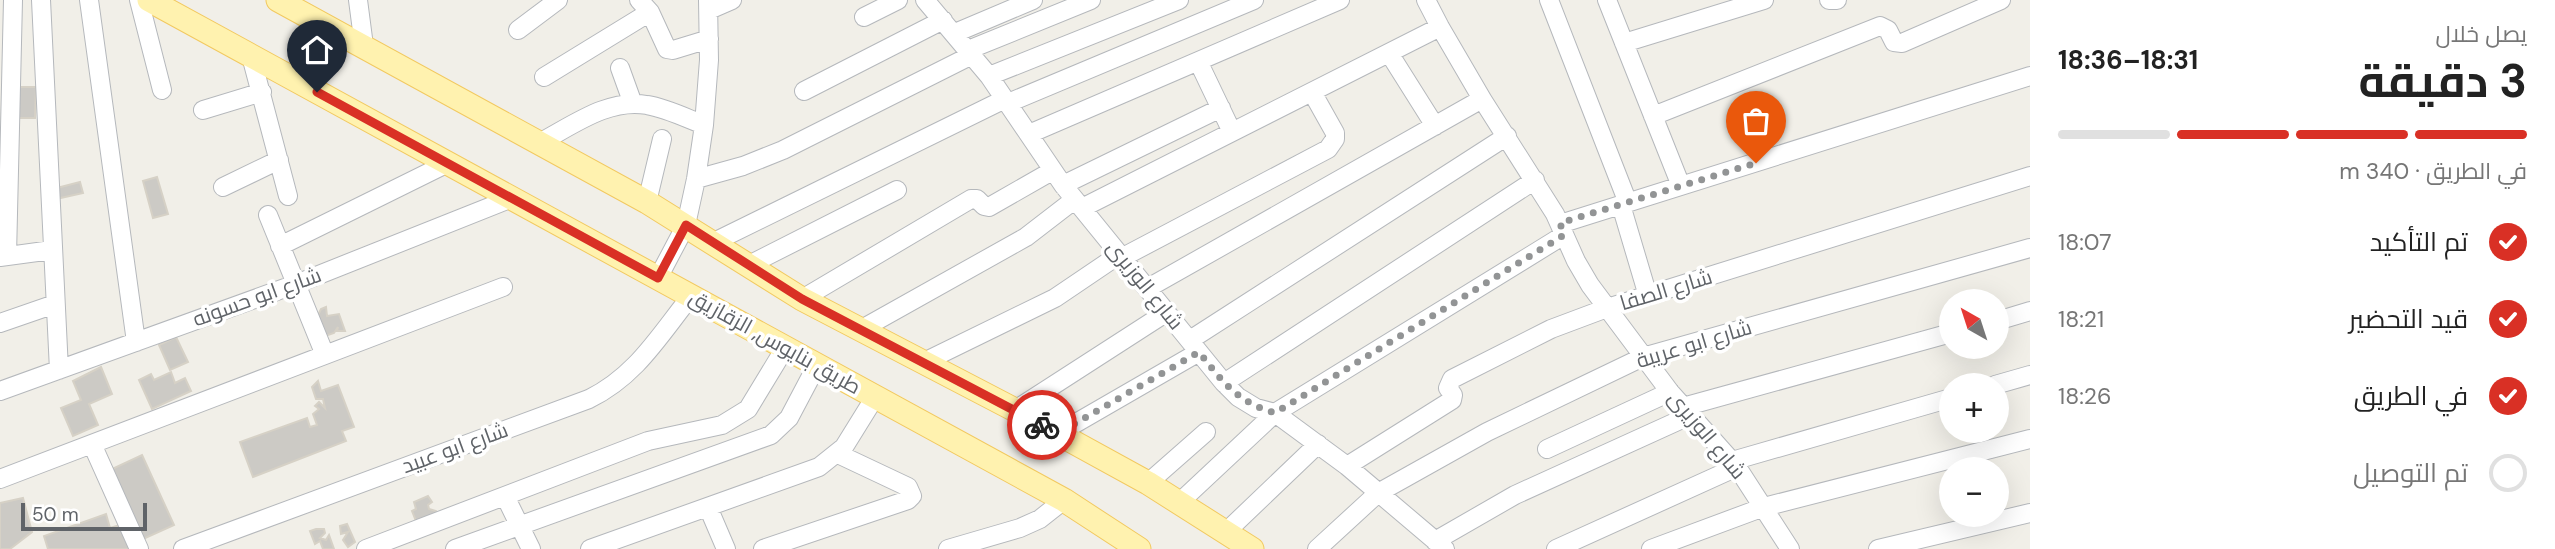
<!DOCTYPE html>
<html lang="ar">
<meta charset="utf-8">
<style>
body{margin:0;font-family:"DM Sans",Cairo,sans-serif;background:#f2f2f2;color:#222;direction:rtl;height:100vh;display:flex;flex-direction:column;font-size:26px;white-space:nowrap}
*{box-sizing:border-box;margin:0}
p{font-size:23px;color:#767676}
.icon{flex:none;width:38px;height:38px;fill:none;stroke:currentColor;stroke-width:2;stroke-linecap:round;stroke-linejoin:round}
.map{position:relative;flex:1;overflow:hidden;direction:ltr}
.sheet{display:flex;flex-direction:column;background:#fff;width:525px}
.sheet>*{flex:none}
.needle{width:46px;rotate:321deg}
.buttons{position:absolute;left:1939px;top:289px;display:grid;gap:14px}
.buttons a{display:grid;place-items:center;width:70px;height:70px;border-radius:50%;background:#fff;box-shadow:0 7px 28px #0002;font-size:35px}
.scale{position:absolute;left:21px;bottom:18px;width:126px;box-sizing:border-box;padding-left:7px;border:4px solid #5f6368;border-top:0;font-size:19px;line-height:24px;white-space:nowrap;color:#5f6368;-webkit-text-stroke:5px #fff;paint-order:stroke}
.pin{position:absolute;display:grid;place-items:center;width:60px;height:60px;color:#fff;margin:-72px -30px;border-radius:50% 50% 50% 0;rotate:-45deg;box-shadow:0 0 7px #0007}
.pin .icon{rotate:45deg}
.courier{position:absolute;display:grid;place-items:center;width:70px;height:70px;margin:-35px;border:5px solid #d93025;border-radius:50%;background:#fff;color:#222;box-shadow:0 2px 9px #0007}
.head em{font-style:normal;font-weight:700}
.head div{display:flex;flex-direction:column-reverse}
.head{display:flex;align-items:center;justify-content:space-between;height:119px;padding:0 28px}
h1{font-size:46px;font-weight:700;line-height:52px}
.bar{display:grid;grid-template-columns:repeat(4,1fr);gap:10px 7px;align-content:center;height:84px;padding:0 28px}
.bar i{height:9px;border-radius:5px;background:#e0e0e0}
.bar .active{background:#d93025}
.bar p{grid-column:span 4}
ol{padding:0 28px;list-style:none}
li{display:flex;align-items:center;gap:21px;height:77px}
li p{margin-inline-start:auto}
li .icon{padding:7px;border-radius:50%;background:#d93025;color:#fff;stroke-width:4}
li:last-child{color:#767676}
li i{width:38px;height:38px;border:4px solid #e0e0e0;border-radius:50%}
main{display:flex;flex:1;min-height:0}
.map>svg:first-child{display:block}
</style>
<main>
<section class="sheet">
<div class="head"><div><h1>3 دقيقة</h1><p>يصل خلال</p></div><em>18:31–18:36</em></div>
<div class="bar"><i class="active"></i><i class="active"></i><i class="active"></i><i></i><p>في الطريق · 340 m</p></div>
<ol>
<li><svg class="icon" aria-label="check" viewBox="0 0 24 24"><path d="M5 12l5 5 9-10"/></svg>تم التأكيد<p>18:07</p></li>
<li><svg class="icon" aria-label="check" viewBox="0 0 24 24"><path d="M5 12l5 5 9-10"/></svg>قيد التحضير<p>18:21</p></li>
<li><svg class="icon" aria-label="check" viewBox="0 0 24 24"><path d="M5 12l5 5 9-10"/></svg>في الطريق<p>18:26</p></li>
<li><i></i>تم التوصيل</li>
</ol>
</section>
<div class="map">
<svg width="2030" height="549" viewBox="0 0 2030 549">
<rect width="100%" height="100%" fill="#f1efe8"/>
<path fill="#cccac5" stroke="#d6d1c6" stroke-width="2" d="M13,87H36L35,118H13Z
M157,177L168,214L153,218L143,181Z
M80,182L83,193L56,199L53,189Z
M326,307L327,316L339,314L345,331H337L338,327L334,333L325,336L318,315L321,309Z
M176,337L188,362L170,370L159,345Z
M101,367L112,394L89,404L98,425L73,436L61,408L81,400L73,381Z
M171,372L175,383L185,378L191,391L152,409L139,380L151,374L154,380Z
M318,381L321,391L338,385L354,427L342,431L346,441L253,477L240,442L307,418L310,427L317,425L313,414L319,409L315,406L319,402L325,408L323,399H316L312,387Z
M142,455L174,525L141,540L110,470Z
M428,496L432,502L428,505L429,509L436,511L439,518L418,526L412,511L416,509L414,502Z
M23,498L32,532L10,549H0V503Z
M106,514L110,528L120,525L129,549H48L44,536Z
M347,524L355,542L348,547L343,540L348,532L341,534L340,526Z
M316,529H324L325,533L320,538L326,540L329,535L334,549H323L320,541L315,544L310,531Z"/>
<g fill="none" stroke-linecap="round" stroke-linejoin="round">
<g stroke="#b5b8bc" stroke-width="20">
<path id="minor" d="M41,0L59,370
M89,0L136,342
M139,0L162,90
M358,0L364,46
M639,0L650,12L667,49L673,50L709,39
M925,0L989,76L1063,185L1224,383L1238,397L1256,408L1275,413L1347,466L1445,549
M1426,0L1440,27L1482,99L1555,214L1576,261L1590,285L1670,392L1737,467L1790,549
M1549,0L1628,203
M1607,0L1681,186
M1829,0H1837
M709,10L732,0
M864,17L898,0
M518,30L558,0
M955,33L1033,0
M1624,43L1764,0
M968,50L1091,0
M1389,53L1435,126
M251,56L288,196
M1199,63L1232,132
M620,68L633,104
M989,76L1179,0
M544,77L650,12
M804,91L943,20
M1008,103L1254,0
M203,110L262,92
M1653,116L1880,26L1888,30L1894,42L1902,43L2001,0
M1029,134L1340,0
M541,142C573,125 609,98 647,105C666,108 686,118 704,125
M696,179L743,166L783,150L972,55
M1063,185L1221,108
M223,187L279,160
M647,202L662,139
M1621,205L1648,296
M1082,208L1440,27
M268,215L325,355
M1560,224L2030,76
M714,242L1005,99
M280,246L448,163
M7,256L13,0
M0,257L52,250
M1123,257L1328,149L1335,139V133L1312,92
M749,265L897,190
M658,278L686,225L696,179L704,125L709,60L708,0
M1148,288L1482,99
M802,299L971,199H977L984,206L989,207L1052,171
M1997,321L2030,311
M0,323L55,304
M860,330L1026,237L1074,200
M1190,340L1507,136
M922,363L1055,298L1120,254
M1224,383L1535,180
M1995,385L2030,375
M0,391L296,284L512,198
M1683,407L1951,333
M1015,410L1167,312
M1057,434L1199,352
M92,444L139,549
M1547,449L1670,392
M1732,461L1951,398
M1347,466L1452,400L1453,395L1448,388L1452,379L1551,329L1607,308L2030,176
M0,479L503,287
M1148,483L1206,432
M505,496L531,549
M1180,502L1275,413L1564,235
M708,507L726,549
M1227,531L1318,444
M1435,541L1515,495L1691,415
M183,549L589,399C636,376 659,336 691,296
M366,549L648,441L722,425L748,409L785,348
M455,549L771,435L789,418L817,365
M590,549L819,467L844,447L875,397
M763,549L908,500L912,496L908,487L838,454
M948,549L1020,528L1040,519L1064,500
M1317,549L1378,493L1487,432L1643,357L2030,248
M1556,549L1737,467
M1651,549L1764,507L2030,439
M1878,549L2030,513"/>
</g>
<g stroke="#f2c960" stroke-width="25">
<path id="major" d="M149,0L1064,500L1139,549
M278,0L647,202L802,299L1015,410L1148,483L1252,549"/>
</g>
<use href="#minor" stroke="#fff" stroke-width="18"/>
<use href="#major" stroke="#fff2af" stroke-width="23"/>
</g>
<g fill="none" stroke-linecap="round" stroke-linejoin="round">
<path stroke="#929495" stroke-width="7" stroke-dasharray="0 12.6" d="M1042,425L1057,434L1199,352C1222,381 1237,402 1275,413L1564,235L1560,223L1756,163"/>
<path stroke="#d93025" stroke-width="9" d="M317,92L658,278L686,225L802,299L1042,425"/>
</g>
<g text-anchor="middle" stroke-width="7" stroke-linejoin="round" paint-order="stroke">
<g font-size="21" fill="#5f6368" stroke="#fff">
<text transform="translate(1145 285) rotate(51)" y="7">شارع الوزيرى</text>
<text transform="translate(1666 290) rotate(-17)" y="7">شارع الصفا</text>
<text transform="translate(257 297) rotate(-20)" y="7">شارع ابو حسونه</text>
<text transform="translate(775 342) rotate(29)" y="7">طريق بنايوس, الزقازيق</text>
<text transform="translate(1694 344) rotate(-17)" y="7">شارع ابو عريبة</text>
<text transform="translate(1707 435) rotate(50)" y="7">شارع الوزيرى</text>
<text transform="translate(455 448) rotate(-20)" y="7">شارع ابو عبيد</text>
</g>
</g>
</svg>
<div class="buttons">
<a><svg class="needle" viewBox="-14 -14 28 28"><path d="M0-13l5 13h-10z" fill="#e53935"/><path d="M0 13l5-13h-10z" fill="#767676"/></svg></a>
<a>+</a>
<a>−</a>
</div>
<div class="scale">50 m</div>
<div class="pin" style="left:1756px;top:163px;background:#ea580c"><svg class="icon" aria-label="bag" viewBox="0 0 24 24"><path d="M5 8h14l-1 12H6zM9 8a3 3 0 0 1 6 0"/></svg></div>
<div class="pin" style="left:317px;top:92px;background:#1f2937"><svg class="icon" aria-label="home" viewBox="0 0 24 24"><path d="M3 11l9-7 9 7M6 9v11h12V9"/></svg></div>
<div class="courier" style="left:1042px;top:425px"><svg class="icon" aria-label="bike" viewBox="0 0 24 24"><circle cx="6" cy="16" r="4"/><circle cx="18" cy="16" r="4"/><path d="M6 16l4-8h5l3 8M10 8l3 8H6M13 5h3"/></svg></div>
</div>
</main>
